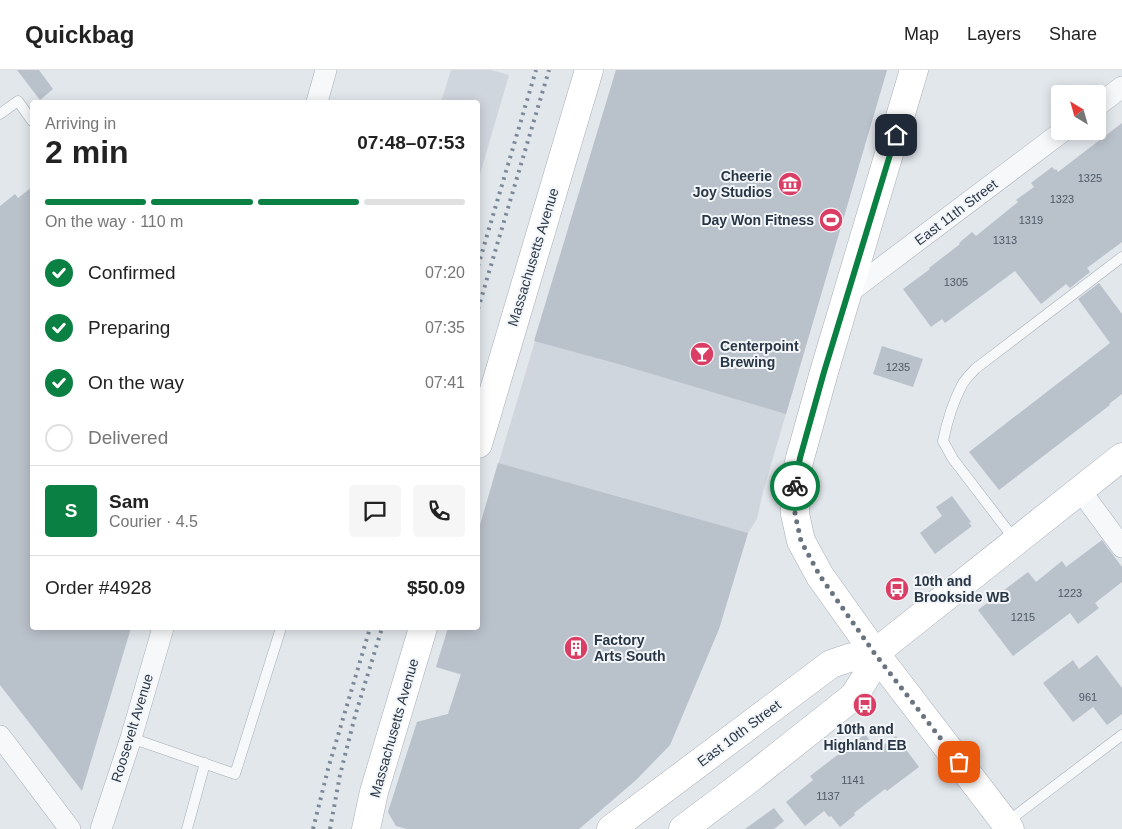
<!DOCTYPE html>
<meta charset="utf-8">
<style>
body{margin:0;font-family:Arial,sans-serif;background:#f6f6f6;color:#222;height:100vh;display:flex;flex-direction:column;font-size:19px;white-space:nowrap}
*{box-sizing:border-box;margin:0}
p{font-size:16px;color:#767676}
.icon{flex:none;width:28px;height:28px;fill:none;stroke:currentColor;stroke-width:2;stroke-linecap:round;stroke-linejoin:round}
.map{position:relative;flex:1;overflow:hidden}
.details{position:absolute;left:30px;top:30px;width:450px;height:530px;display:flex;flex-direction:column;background:#fff;border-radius:5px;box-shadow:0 2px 12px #0003}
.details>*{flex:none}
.needle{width:32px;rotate:323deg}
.buttons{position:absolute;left:1051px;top:15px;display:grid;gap:10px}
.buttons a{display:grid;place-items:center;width:55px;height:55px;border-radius:5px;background:#fff;box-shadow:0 2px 12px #0003;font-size:25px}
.pin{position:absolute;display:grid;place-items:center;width:42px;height:42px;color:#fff;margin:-21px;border-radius:10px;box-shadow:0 2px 8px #0006}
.courier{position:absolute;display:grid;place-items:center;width:50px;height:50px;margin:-25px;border:4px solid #0b8043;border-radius:50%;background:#fff;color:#222;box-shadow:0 1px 6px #0007}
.head em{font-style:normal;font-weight:600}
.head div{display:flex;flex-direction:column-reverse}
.head{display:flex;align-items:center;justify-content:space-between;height:85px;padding:0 15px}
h1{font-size:32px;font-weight:600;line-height:38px}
.bar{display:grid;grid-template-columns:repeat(4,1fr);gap:8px 5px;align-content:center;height:60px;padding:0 15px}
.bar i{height:6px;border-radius:4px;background:#e0e0e0}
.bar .selected{background:#0b8043}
.bar p{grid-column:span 4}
.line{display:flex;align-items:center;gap:12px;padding:0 15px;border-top:1px solid #e0e0e0}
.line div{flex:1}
.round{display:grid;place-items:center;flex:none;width:52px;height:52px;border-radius:5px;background:#f6f6f6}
ol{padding:0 15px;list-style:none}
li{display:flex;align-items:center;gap:15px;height:55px}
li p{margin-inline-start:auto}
li .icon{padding:5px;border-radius:50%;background:#0b8043;color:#fff;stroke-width:4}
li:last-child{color:#767676}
li i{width:28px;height:28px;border:2px solid #e0e0e0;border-radius:50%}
header{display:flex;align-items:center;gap:30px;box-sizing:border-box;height:70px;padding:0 25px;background:#fff;border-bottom:1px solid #e0e0e0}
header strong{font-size:24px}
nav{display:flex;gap:28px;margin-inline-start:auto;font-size:18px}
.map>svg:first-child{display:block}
</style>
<header>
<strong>Quickbag</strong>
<nav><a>Map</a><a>Layers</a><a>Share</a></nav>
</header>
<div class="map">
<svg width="1122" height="759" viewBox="0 0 1122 759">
<rect width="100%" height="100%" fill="#e2e7ec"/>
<path fill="#d0d6de" d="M451,0H491L509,5L478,111V32H441Z
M616,0H887L763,422L757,449L748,463L719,559L670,675L636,710L579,759H407L396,756L388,742L417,652L448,644L461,605L436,597L448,558H478V462Z"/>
<path fill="#b9c1ca" d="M17,0H39L53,19L40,30Z
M616,0H887L786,344L615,293L534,271Z
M1122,53V172L1087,198L1090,202L1070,218L1066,214L1041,234L1015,201L945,253L942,249L931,257L903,219L930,199L929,198L960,174L959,173L972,162L976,166L1018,132L1016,130L1034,117L1031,113L1052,97L1055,100L1056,99L1058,102Z
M32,117V558H131L82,721L0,615V136L15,124L18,128Z
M1099,213L1122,244V324L1109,334L1110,335L999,420L969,382L1110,273L1078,229Z
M882,276L923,289L913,317L873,304Z
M498,393L748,463L719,559L670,675L636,710L579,759H407L396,756L388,742L417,652L448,644L461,604L436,597L448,558H478V462Z
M952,426L971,452L969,453L972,456L935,484L920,463L942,446L936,437Z
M1102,470L1122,497V512L1095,533L1099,538L1078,554L1070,543L1013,586L978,540L1028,502L1036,512L1062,491L1066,497Z
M1097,585L1122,618V644L1107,655L1093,637L1073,652L1043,613L1073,590L1079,599Z
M865,664L877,680L896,666L919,697L887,721L885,719L854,743L855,745L840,757L831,746L829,747L824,741L805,756L786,732L813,710L810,706Z
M774,738L784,751L774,759H745Z"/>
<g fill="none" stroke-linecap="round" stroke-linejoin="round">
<g stroke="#a7aeb7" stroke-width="11">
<path id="lane" d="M0,44L18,31L32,51
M1015,470L953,389L943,371C947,352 953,332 962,315C965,309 971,304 975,299L1122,187
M131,668L235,704L281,558
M1007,752L1122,665
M187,759L205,693"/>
</g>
<g stroke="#a7aeb7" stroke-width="22">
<path id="street" d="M317,32L326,0
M1098,35L1122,17
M848,223L1063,61
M1080,420L1122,477
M0,666L70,759
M101,759L131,668L163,558"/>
</g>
<g stroke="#a7aeb7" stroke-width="29">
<path id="secondary" d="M914,0L824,302L800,388L796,405L795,423V444L801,471L820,506L875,583L1010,759
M478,374L589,0
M366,759L374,722L423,558
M611,759L831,594L852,587L875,583
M683,759L743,714L854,626L866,607L875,583L1122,387"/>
</g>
<use href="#lane" stroke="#f6f8fa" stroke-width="10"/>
<use href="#street" stroke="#f6f8fa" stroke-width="21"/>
<use href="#secondary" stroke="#fff" stroke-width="28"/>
<path stroke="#7a8897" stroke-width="4" stroke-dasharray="2.5 5" stroke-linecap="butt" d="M478,196L536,0
M478,239L549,0
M313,759L328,699L370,558
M330,759L340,705L355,646L382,558"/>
</g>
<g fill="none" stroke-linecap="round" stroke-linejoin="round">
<path stroke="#6a7480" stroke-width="5" stroke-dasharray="0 9" d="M795,416V444L801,471L820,506L875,584L959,692"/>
<path stroke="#0b8043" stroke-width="6" d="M795,416L800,388L824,302L896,65"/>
</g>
<defs>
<g id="museum-disc" transform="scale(1.25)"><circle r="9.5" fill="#db3e65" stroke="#f3f6f9"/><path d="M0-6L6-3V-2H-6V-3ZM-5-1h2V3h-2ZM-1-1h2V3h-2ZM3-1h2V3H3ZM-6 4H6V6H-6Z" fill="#fff"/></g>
<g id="stadium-disc" transform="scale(1.25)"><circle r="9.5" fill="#db3e65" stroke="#f3f6f9"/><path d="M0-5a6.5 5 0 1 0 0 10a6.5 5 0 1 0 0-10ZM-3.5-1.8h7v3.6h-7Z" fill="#fff"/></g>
<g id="bar-disc" transform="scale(1.25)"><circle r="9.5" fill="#db3e65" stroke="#f3f6f9"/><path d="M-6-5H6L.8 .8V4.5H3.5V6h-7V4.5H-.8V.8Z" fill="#fff"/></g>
<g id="bus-disc" transform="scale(1.25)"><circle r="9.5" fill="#db3e65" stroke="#f3f6f9"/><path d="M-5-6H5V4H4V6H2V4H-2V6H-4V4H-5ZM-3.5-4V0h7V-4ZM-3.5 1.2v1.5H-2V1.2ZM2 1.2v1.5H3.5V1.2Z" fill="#fff"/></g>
<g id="building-disc" transform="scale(1.25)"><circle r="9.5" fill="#db3e65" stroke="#f3f6f9"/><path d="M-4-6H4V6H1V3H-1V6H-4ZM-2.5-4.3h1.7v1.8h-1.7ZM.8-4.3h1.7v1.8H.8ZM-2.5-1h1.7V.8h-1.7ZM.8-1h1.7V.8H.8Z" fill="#fff"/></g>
</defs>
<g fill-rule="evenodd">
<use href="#museum-disc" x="790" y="114"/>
<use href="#stadium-disc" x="831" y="150"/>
<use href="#bar-disc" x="702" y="284"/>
<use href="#bus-disc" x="897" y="519"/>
<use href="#building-disc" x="576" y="578"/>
<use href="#bus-disc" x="865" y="635"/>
</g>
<g text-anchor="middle" stroke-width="4" stroke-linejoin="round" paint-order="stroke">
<g font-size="11" fill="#4d5967">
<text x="1090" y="112">1325</text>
<text x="1062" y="133">1323</text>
<text x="1031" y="154">1319</text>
<text x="1005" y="174">1313</text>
<text x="956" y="216">1305</text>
<text x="898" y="301">1235</text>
<text x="1070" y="527">1223</text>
<text x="1023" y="551">1215</text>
<text x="1088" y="631">961</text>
<text x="853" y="714">1141</text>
<text x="828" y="730">1137</text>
</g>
<g font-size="14" font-weight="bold" fill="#293646" stroke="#f3f6f9" text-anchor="start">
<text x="772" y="111" text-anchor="end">Cheerie<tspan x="772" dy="16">Joy Studios</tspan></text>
<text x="814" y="155" text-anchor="end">Day Won Fitness</text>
<text x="720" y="281">Centerpoint<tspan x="720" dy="16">Brewing</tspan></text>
<text x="914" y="516">10th and<tspan x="914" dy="16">Brookside WB</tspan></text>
<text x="594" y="575">Factory<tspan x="594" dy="16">Arts South</tspan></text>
<text x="865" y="664" text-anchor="middle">10th and<tspan x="865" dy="16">Highland EB</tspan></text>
</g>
<g font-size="14" fill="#293646" stroke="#f3f6f9">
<text transform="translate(956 142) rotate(-37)" y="5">East 11th Street</text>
<text transform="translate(533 187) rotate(-73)" y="5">Massachusetts Avenue</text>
<text transform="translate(132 658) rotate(-73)" y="5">Roosevelt Avenue</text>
<text transform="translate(394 658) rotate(-74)" y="5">Massachusetts Avenue</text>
<text transform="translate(739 663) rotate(-37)" y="5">East 10th Street</text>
</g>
</g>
</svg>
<div class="buttons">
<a><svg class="needle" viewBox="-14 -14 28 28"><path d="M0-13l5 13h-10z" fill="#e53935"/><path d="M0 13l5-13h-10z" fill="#767676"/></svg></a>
</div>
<div class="pin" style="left:959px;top:692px;background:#ea580c"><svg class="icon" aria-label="bag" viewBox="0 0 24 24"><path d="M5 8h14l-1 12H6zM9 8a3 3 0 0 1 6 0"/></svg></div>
<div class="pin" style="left:896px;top:65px;background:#1f2937"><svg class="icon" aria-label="home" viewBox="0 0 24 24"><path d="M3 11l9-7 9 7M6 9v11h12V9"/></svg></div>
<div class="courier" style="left:795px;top:416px"><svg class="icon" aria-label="bike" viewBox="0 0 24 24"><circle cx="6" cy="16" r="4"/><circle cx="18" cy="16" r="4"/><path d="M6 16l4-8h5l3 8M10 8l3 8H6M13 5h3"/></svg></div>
<section class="details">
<div class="head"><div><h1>2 min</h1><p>Arriving in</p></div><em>07:48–07:53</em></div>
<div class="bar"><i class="selected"></i><i class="selected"></i><i class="selected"></i><i></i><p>On the way · 110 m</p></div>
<ol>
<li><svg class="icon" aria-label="check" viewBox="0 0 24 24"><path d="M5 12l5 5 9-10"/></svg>Confirmed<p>07:20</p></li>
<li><svg class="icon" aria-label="check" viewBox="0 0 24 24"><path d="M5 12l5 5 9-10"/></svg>Preparing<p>07:35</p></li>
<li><svg class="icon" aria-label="check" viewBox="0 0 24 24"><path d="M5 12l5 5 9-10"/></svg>On the way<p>07:41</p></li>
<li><i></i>Delivered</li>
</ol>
<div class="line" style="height:90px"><b class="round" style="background:#0b8043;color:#fff">S</b><div><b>Sam</b><p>Courier · 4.5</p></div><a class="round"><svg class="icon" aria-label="chat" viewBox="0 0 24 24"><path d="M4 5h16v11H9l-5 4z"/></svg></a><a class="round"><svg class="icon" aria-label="phone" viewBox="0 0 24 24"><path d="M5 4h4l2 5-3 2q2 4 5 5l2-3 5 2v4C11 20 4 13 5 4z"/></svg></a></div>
<div class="line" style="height:65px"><div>Order #4928</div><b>$50.09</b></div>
</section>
</div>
